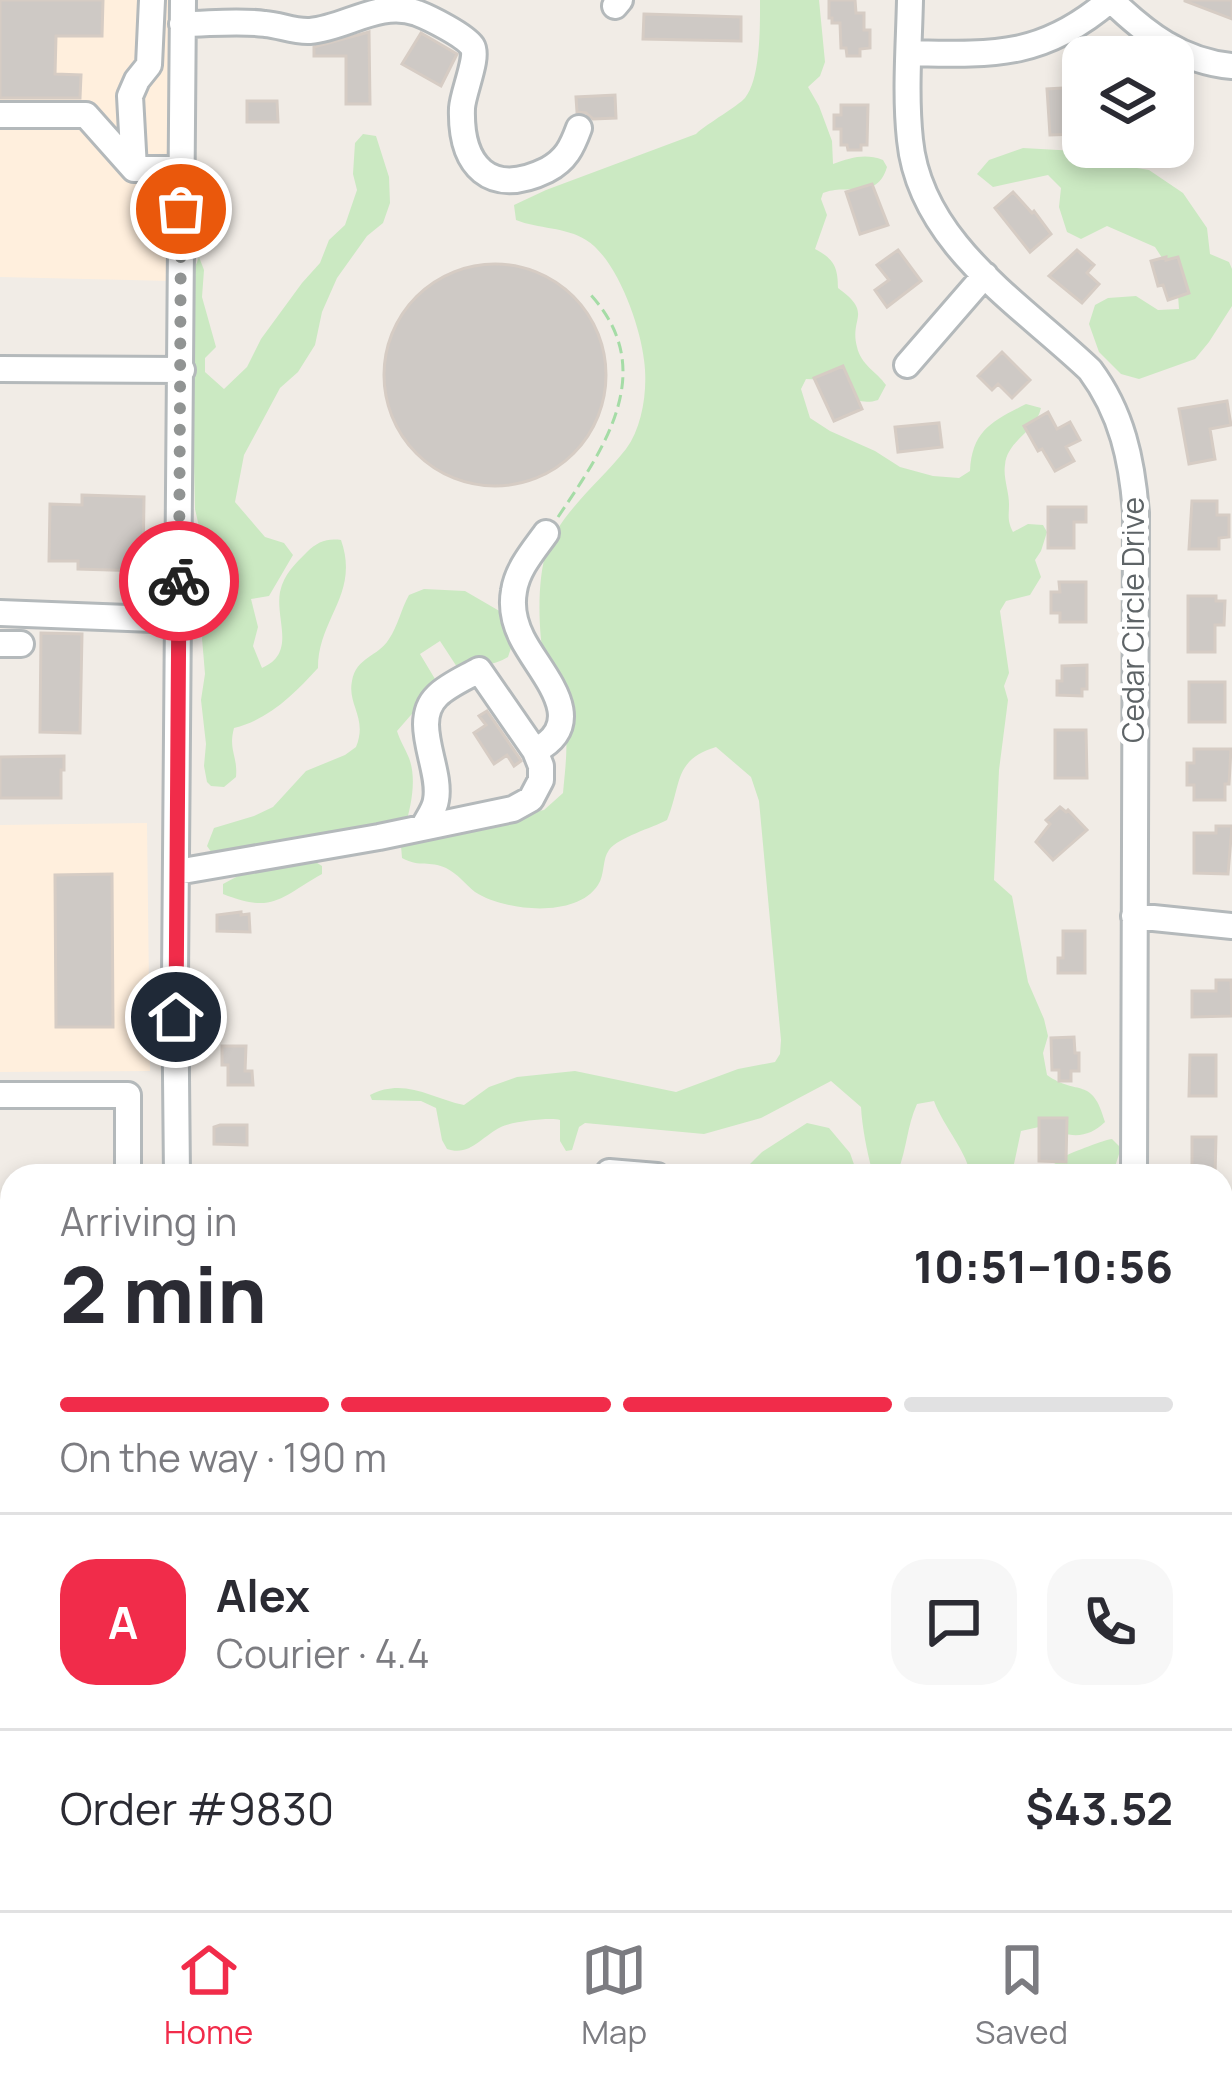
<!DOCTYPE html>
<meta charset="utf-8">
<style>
body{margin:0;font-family:Manrope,sans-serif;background:#f7f7f7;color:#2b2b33;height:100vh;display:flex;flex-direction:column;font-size:45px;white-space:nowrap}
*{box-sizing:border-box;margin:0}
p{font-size:39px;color:#7c7c81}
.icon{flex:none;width:66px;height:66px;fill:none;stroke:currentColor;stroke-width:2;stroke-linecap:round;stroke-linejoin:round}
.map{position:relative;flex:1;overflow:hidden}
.sheet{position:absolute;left:0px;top:1164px;width:1233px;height:747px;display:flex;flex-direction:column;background:#fff;border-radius:36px 36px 0 0;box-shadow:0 6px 18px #0003}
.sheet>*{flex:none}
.fabs{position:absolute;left:1062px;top:36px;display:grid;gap:24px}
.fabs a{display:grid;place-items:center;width:132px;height:132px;border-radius:24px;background:#fff;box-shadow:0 6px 18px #0003;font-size:60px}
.pin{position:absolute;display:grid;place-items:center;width:102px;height:102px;color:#fff;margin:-51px;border:6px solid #fff;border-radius:50%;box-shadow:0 3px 12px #0007}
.courier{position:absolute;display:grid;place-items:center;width:120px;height:120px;margin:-60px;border:9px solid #f12c4a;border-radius:50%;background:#fff;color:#222;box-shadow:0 3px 15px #0007}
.headline em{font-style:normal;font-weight:800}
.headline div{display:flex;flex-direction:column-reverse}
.headline{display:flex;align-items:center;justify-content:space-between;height:204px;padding:0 60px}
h1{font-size:78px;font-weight:800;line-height:90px}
.bar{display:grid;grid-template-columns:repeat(4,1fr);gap:18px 12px;align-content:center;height:144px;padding:0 60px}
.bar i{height:15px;border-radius:9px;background:#e1e1e2}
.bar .selected{background:#f12c4a}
.bar p{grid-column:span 4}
.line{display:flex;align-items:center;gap:30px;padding:0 60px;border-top:3px solid #e1e1e2}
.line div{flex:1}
.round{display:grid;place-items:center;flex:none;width:126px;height:126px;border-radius:36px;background:#f7f7f7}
.dock{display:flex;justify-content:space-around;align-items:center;height:168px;border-top:3px solid #e1e1e2;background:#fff;font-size:33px;color:#7c7c81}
.dock a{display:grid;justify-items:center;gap:6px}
.dock .selected{color:#f12c4a}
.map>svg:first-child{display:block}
</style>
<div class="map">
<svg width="1232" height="1910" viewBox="0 0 1232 1910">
<rect width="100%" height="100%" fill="#f1ece6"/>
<path fill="#ffefdd" d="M0,0H177L173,281L0,277Z
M147,823L150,1071L0,1072V825Z
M12,1820V1899H630L635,1910H0V1821Z"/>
<path fill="#cbe9c2" d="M760,0H819L825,62L820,76L808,87L819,106L832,141L833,164C851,158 864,153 883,160L887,167C877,201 848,183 823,193L821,199L827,215L815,249C834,259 838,267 838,288C874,314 849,317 857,347C861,365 877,372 886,385L878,400C857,407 844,393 829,380L806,379L801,389L810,418L830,431L875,451L900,467L933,476L959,478L970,471C972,430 993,421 1026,404L1041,408C1036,432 1007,440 1005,465C1003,478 1009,491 1009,504C1009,517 1007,520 1013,532L1028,524L1043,525L1047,532L1041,551L1035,560L1041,577L1030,595L1006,601L1000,611L1009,673L1004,686L1008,700L999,770L994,880L1012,896L1028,982L1044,1019L1048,1036L1043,1053L1047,1075C1078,1097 1092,1075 1105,1122C1088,1139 1067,1139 1048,1125L1021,1131L1014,1164L1006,1170L1008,1176H970C969,1154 943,1126 934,1101L917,1104C907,1126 907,1148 898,1171L883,1176L872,1170C867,1152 862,1126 861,1107L831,1081L761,1118L704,1134L585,1123L579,1127L572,1150L566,1151L560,1141V1120C550,1117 510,1122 501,1127C482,1136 470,1157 447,1149L442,1140L436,1108L421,1101L372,1100L370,1095C404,1077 431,1098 464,1105L489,1087L517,1077L575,1071L676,1092L738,1069L775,1062L780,1054L781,1040L759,801L751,777L716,747C673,760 682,784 667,820C652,828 619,837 609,850C602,859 605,875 598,885C576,919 504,911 475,892C465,884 458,874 446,868C429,860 421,868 402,858L401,846L411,836L544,810L563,793C565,770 569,743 564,720C560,699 549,680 544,659C538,631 537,577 547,550C561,512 602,480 626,449C643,426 648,388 644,360C640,325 617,259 586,240C566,227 538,229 516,220L514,205L546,190L696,134C708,123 738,106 745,98C761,78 760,25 760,0Z
M363,134L376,136L389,177L390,203L383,223L367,236L337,278L322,312L315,345L298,372L280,388L244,455L235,502L265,537L284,543L293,555L269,596L251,599L258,627L253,646L262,668C297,653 275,620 280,592C284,574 295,564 307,552C317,542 327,538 341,540C360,594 318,618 318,668C294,694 270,719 234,728C228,750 238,756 236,777L224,787L211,786L207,782L204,766L206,744L201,700L205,674L202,638L210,612L204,576V549L195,509L190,280L199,257L204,270L202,297L216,347L205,358V372L224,389L247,367L261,339L302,283L320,263L329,240L345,225L357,190L353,174L355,143Z
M1023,148L1076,151L1107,163L1149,170L1183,193L1207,228L1210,254L1229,262L1232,269V306L1209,342L1195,359L1139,379L1121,374L1099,352L1089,324L1095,305L1108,298L1136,296L1158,310L1179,309L1177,281L1155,247L1107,226L1081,239L1067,232L1059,207L1061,188L1048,175L993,187L977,174L989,160Z
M424,589L465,591L508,616L514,639L508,657C492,667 476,665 459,670L440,641L420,654L438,684L397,731C400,741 405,748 409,758C417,779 411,806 405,827L214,856L207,846L214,828L254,816L273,807L306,771L345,755L356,747C368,718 347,705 352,681C356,657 378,657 389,639C398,626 401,609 409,595Z
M283,861H314L322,866V874C279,898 274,914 223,894V884C243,873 260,865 283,861Z
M807,1123L829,1128L850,1153L858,1176H738L762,1152Z
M1112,1139L1121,1148L1112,1176H1019C1030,1170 1036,1169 1048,1166C1060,1163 1054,1162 1065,1156C1073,1152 1104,1140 1112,1139Z"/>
<path fill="#cec9c5" stroke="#d6ccc4" stroke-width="3" d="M0,0H103L102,36H56L55,74L81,75L80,98H0Z
M829,0H855L856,13H864V30H870V48L860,49V56H847L846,48H841L840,23H832V18H829Z
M1185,0H1232V19L1185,1Z
M644,14L741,17V41L643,39Z
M369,32L370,104H346V56H314V47Z
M421,33L457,54L441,86L402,64Z
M1079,87L1080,134L1050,135L1047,89Z
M615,95L616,118L593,119L586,113L577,112L576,97Z
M247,101H277L278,122H247Z
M841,105H868L867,145H861V150H848L847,145H841V129H834V115H841Z
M872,184L888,225L860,234L846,192Z
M1013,192L1032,213L1034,211L1051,234L1030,252L995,208Z
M898,250L921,281L887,307L875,290L889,280L877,265Z
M1077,250L1094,265L1087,273L1099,284L1082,303L1049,276Z
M1166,257V260L1178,257L1189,293L1168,300L1163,285L1158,286L1151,261Z
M384 375a111 111 0 1 1 222 0a111 111 0 1 1-222 0Z
M1002,352L1030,380L1012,398L998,384L992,390L978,376Z
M843,366L862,409L834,421L814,378Z
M1227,401L1231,425L1210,429L1215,459L1189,464L1179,409Z
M1048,412L1057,429L1070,422L1080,440L1066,447L1074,461L1055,471L1042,449L1038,451L1024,426Z
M939,423L942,447L898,452L895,427Z
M82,495L144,497L143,571L78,569V561H49L50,504L82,505Z
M1192,501H1217V515H1229V537L1219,538V549H1189Z
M1048,507H1086V522H1074V548H1048Z
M1059,582H1086V622H1060V613H1051V592H1060Z
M1188,596H1216V601H1225L1224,625H1215V652H1188Z
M41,633L82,634L80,733L40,732Z
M1087,665V689H1082V696L1057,695V681H1062V666Z
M1189,682H1225V722H1189Z
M487,711L520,759L521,761L514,766L507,755L494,764L474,733L486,725L479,716Z
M1055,730H1086L1087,778H1055Z
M1194,749H1231L1229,784H1225V800H1194V785H1187V763H1194Z
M64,756V770H61V798H0V757Z
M1060,807L1066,812L1068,810L1087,830L1053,860L1036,842L1050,824L1046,820Z
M1216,826H1232L1228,874L1194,873V833H1216Z
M112,874L113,1027H56L55,875Z
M241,912V915L249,914L250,932L217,931V915Z
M1063,931H1085V973H1058V958H1063Z
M1216,980H1231L1232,1016L1192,1017V991H1216Z
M1074,1037L1075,1053H1079V1071H1071V1081H1059V1070H1052L1051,1038Z
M222,1046H246L245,1071H252L253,1085H228V1065H222Z
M1190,1055H1216V1096H1189Z
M1039,1118H1067L1066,1162L1039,1161Z
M220,1125H247V1145L214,1144V1127Z
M1192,1137H1216L1215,1176H1192Z
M0,1341L12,1342V1487H0Z
M0,1896L46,1903L45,1910H0Z"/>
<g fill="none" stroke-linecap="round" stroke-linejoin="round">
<g stroke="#b4b9bb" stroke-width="30">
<path id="minor" d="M910,0C909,46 905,94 910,140C920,243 1021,304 1090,370C1122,413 1132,460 1136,513L1134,1176
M1111,0C1145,33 1182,62 1232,66
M615,6L620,0
M182,24C209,24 238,20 265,24C280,25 294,32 310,31C346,28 379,0 417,13C430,18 464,35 472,46C479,57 463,92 462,108C460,166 490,198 547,170C566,160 572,147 579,128
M909,53C993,55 1043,58 1110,0
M0,115H86L134,169H181
M134,169L130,96L137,80L149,65L152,0
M907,365L985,275
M0,369L182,370
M0,613L179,620
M0,644H21
M535,751C592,721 540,674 522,638C515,624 511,607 514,591C517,569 534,550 546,533
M177,872L379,837L513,809L531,799L541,780V766L535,751L479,670C465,678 448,685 437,696C410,722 442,768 436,800C435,809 428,818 424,826
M1134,916L1232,926
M0,1095H128V1176
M609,1172L657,1176
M177,1176L175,978L183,0
M0,1314L11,1313L12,1310
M0,1504L12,1506
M1221,1655L1232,1668
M105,1899V1910
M522,1899L525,1907
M891,1899L896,1910
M1123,1899L1128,1910
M148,1910L153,1904L152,1899"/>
</g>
<g stroke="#f8a658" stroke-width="36">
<path id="major" d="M1221,1381H1232
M0,1772H12
M0,1806L12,1805"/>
</g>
<path stroke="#a5dca6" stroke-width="3" stroke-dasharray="12 6" stroke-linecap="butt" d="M558,517C605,447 660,369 589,293"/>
<use href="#minor" stroke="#fff" stroke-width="24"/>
<use href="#major" stroke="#ffdfad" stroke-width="30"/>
</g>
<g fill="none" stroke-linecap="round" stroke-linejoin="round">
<path stroke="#919493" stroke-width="12" stroke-dasharray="0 21.6" d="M179,581L181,209"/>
<path stroke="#f12c4a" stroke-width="15" d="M176,1017L179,581"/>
</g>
<g text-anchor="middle" stroke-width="10" stroke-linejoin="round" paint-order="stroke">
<g font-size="30" fill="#5e6467" stroke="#fff">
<text transform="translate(1134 620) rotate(-90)" y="10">Cedar Circle Drive</text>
</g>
</g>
</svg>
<div class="fabs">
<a><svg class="icon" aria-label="layers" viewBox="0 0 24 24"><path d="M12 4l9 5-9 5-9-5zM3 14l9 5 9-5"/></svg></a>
</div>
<div class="pin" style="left:181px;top:209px;background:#ea580c"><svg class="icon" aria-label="bag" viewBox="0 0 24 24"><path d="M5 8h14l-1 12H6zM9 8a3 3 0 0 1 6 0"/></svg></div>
<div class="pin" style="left:176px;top:1017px;background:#1f2937"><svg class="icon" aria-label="home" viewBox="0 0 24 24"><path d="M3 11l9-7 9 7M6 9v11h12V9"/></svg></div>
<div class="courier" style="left:179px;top:581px"><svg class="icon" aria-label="bike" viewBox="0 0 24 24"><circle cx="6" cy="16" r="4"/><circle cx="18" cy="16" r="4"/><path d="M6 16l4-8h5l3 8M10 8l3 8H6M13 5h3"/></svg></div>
<section class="sheet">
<div class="headline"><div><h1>2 min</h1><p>Arriving in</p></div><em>10:51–10:56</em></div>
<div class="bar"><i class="selected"></i><i class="selected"></i><i class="selected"></i><i></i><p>On the way · 190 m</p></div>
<div class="line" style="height:216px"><b class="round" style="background:#f12c4a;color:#fff">A</b><div><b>Alex</b><p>Courier · 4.4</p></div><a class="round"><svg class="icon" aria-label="chat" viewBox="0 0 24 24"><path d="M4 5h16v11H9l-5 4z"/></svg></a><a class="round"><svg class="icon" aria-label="phone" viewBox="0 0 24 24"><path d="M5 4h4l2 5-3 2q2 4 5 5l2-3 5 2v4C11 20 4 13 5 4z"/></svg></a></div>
<div class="line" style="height:156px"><div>Order #9830</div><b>$43.52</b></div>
</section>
</div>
<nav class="dock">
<a class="selected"><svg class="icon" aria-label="home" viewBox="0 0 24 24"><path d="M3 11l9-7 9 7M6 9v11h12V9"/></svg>Home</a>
<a><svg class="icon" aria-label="map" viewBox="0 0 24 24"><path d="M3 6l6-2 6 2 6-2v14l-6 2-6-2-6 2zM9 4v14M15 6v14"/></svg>Map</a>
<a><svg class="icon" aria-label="saved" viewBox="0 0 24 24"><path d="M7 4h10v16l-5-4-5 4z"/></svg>Saved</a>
</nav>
